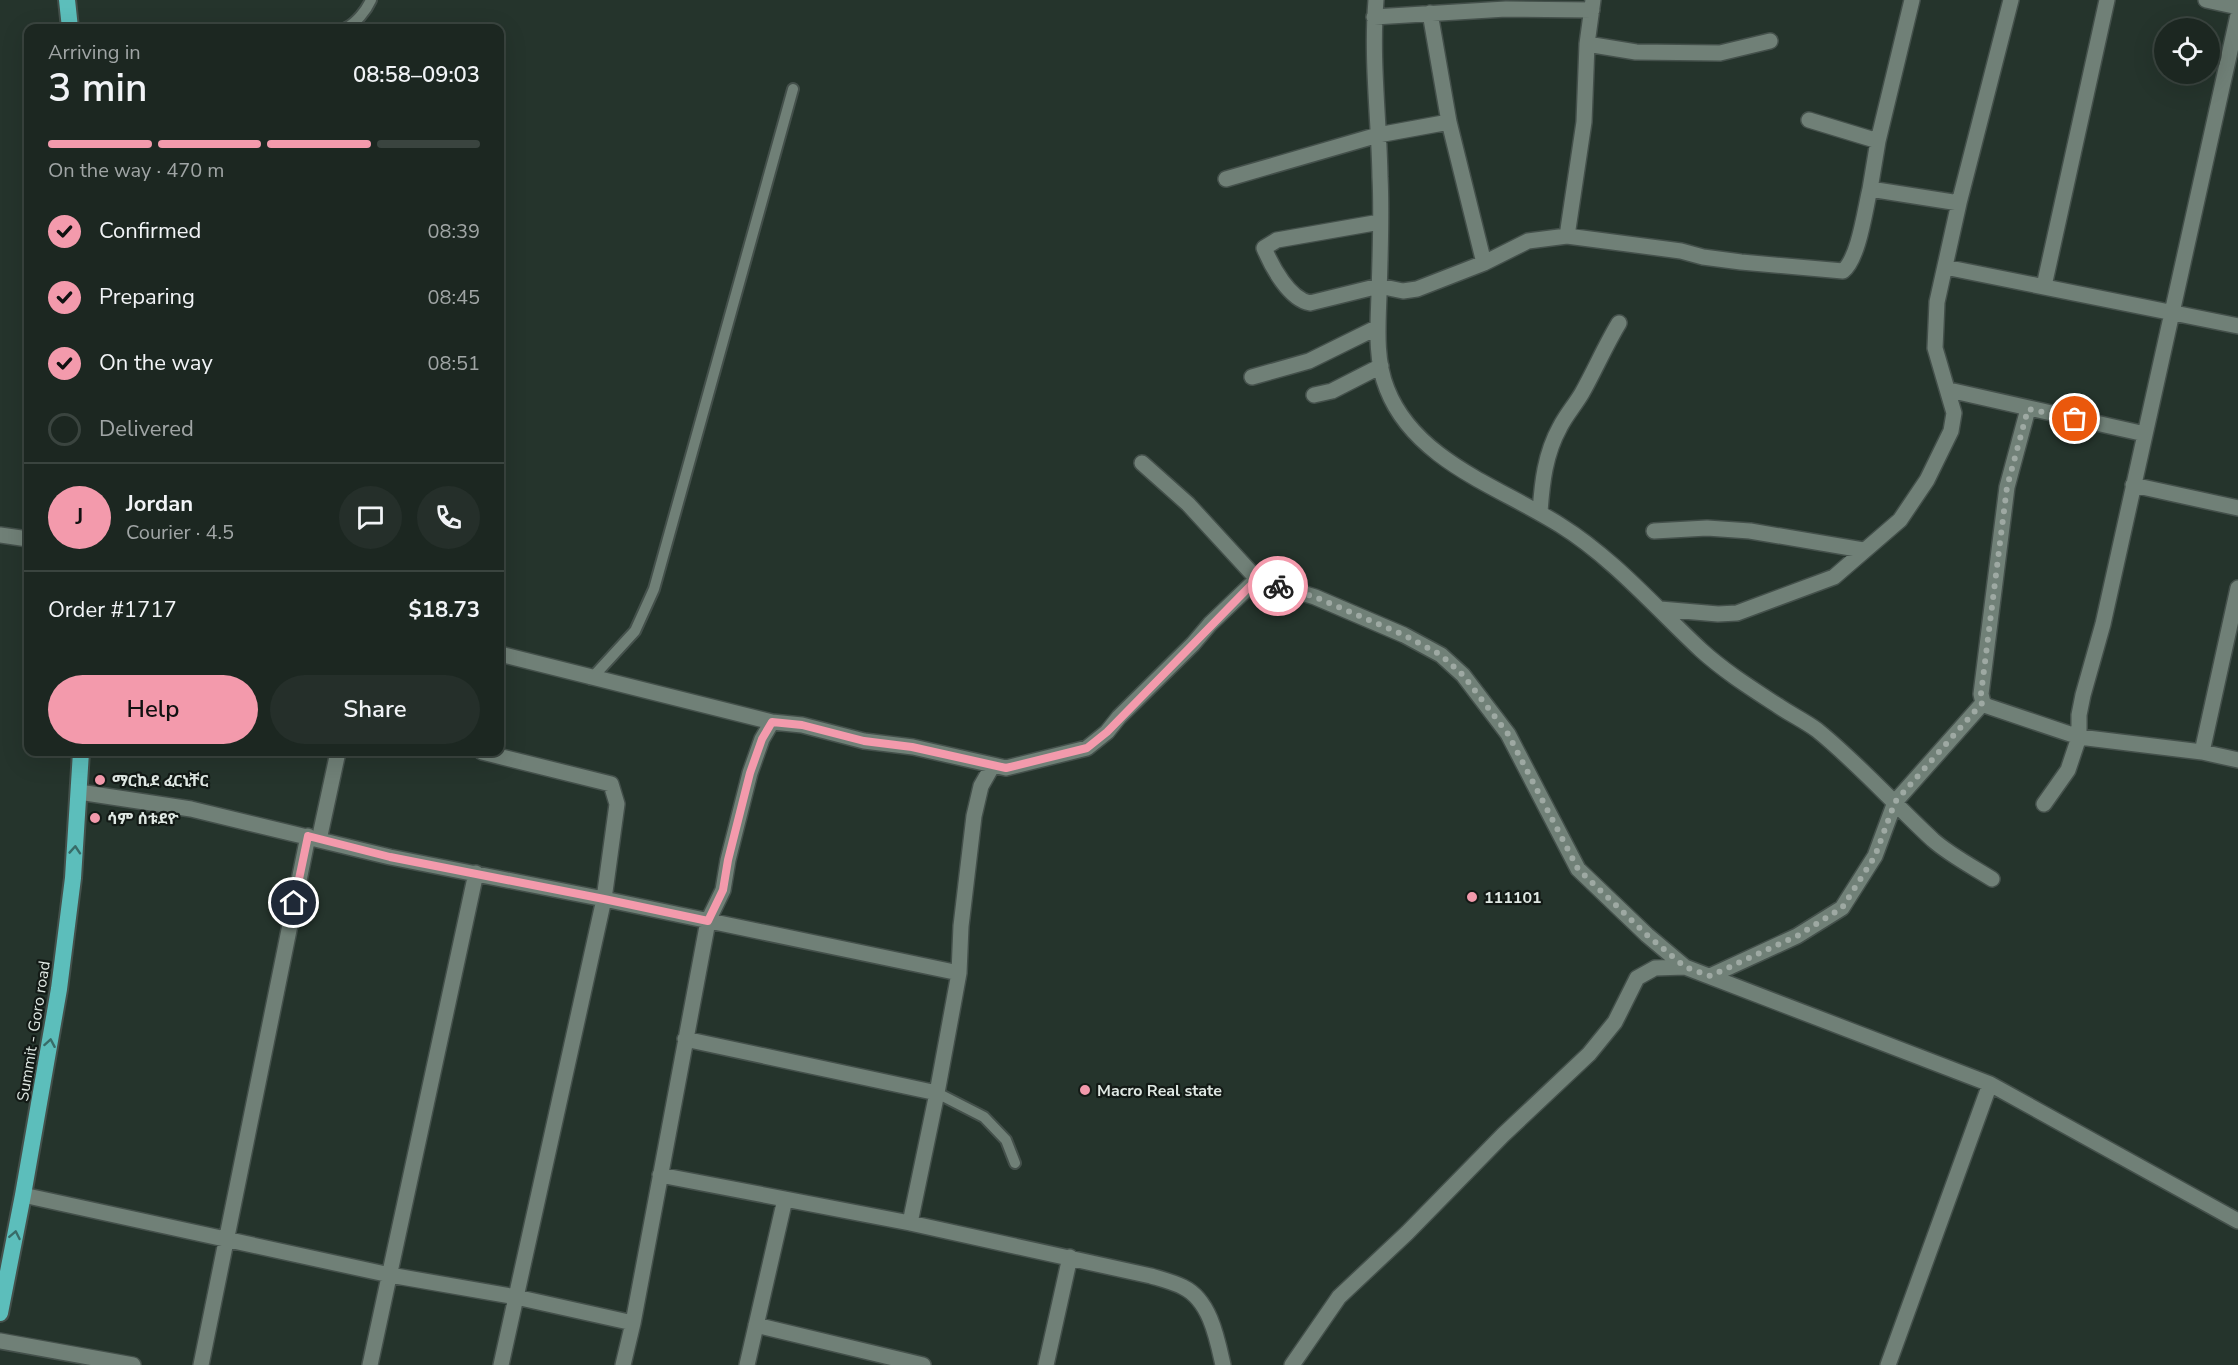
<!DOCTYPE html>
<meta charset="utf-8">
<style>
body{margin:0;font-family:"Nunito Sans","Noto Sans Ethiopic",sans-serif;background:#252f2a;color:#f1f3f6;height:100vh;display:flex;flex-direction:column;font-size:22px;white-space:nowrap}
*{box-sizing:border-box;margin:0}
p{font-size:20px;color:#a0a5a5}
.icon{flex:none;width:33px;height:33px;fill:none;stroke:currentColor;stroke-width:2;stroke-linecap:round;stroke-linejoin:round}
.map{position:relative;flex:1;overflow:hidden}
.sheet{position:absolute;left:24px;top:24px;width:480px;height:732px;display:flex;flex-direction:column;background:#1c2721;border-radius:12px;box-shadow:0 6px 24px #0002,0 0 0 2px #3a443f}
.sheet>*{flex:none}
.tools{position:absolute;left:2154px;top:18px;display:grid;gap:12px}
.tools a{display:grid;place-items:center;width:66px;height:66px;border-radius:50%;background:#1c2721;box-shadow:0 6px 24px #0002,0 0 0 2px #3a443f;font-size:30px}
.pin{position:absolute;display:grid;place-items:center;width:51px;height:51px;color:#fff;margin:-26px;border:3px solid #fff;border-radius:50%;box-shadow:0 2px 6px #0007}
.courier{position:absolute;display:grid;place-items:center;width:60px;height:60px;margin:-30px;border:4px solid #f39aac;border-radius:50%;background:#fff;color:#222;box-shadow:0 2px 8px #0007}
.overview em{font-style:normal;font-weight:600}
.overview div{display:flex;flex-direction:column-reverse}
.overview{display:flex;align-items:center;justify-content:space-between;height:102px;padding:0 24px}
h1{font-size:39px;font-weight:600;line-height:45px}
.bar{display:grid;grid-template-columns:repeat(4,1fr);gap:9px 6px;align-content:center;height:72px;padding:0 24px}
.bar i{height:8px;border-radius:4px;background:#3a443f}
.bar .current{background:#f39aac}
.bar p{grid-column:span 4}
.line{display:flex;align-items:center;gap:15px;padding:0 24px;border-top:2px solid #3a443f}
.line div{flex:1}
.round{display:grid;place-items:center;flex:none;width:63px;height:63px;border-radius:32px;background:#252f2a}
ol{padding:0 24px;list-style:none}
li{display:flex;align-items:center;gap:18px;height:66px}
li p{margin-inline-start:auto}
li .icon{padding:6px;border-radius:50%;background:#f39aac;color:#111;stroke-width:4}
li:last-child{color:#a0a5a5}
li i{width:33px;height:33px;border:3px solid #3a443f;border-radius:50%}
.action{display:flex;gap:12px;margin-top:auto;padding:12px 24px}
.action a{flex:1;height:69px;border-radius:36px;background:#f39aac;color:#111;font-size:24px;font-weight:600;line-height:69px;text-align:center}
.action a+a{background:#252f2a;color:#f1f3f6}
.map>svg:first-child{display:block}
</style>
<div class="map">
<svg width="2238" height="1365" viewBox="0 0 2238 1365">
<rect width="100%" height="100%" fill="#25342c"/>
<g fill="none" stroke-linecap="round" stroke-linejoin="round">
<g stroke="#44504b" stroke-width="14">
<path id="service" d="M346,28C356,23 366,11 371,0
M591,679L635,631L654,589L793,89
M937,1093L984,1117L1006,1140L1015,1163"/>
</g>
<g stroke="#44504b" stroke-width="18">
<path id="minor" d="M1376,0C1371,58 1379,119 1380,177C1382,216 1380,256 1379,295C1378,325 1375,360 1387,389C1415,461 1500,487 1560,525C1613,558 1655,607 1701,650C1724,671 1751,688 1777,705C1790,714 1805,721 1817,730C1859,764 1894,804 1933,840C1950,855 1973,867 1992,879
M1912,0L1878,141L1870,189L1959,203
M2206,0L2238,7
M1430,13L1449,122L1484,263
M1374,17L1506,9L1592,10
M1587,44L1636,52L1720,53L1770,41
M1809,120L1878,141
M1226,179L1378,135L1449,122
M1380,222L1277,240L1264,248C1272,267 1289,299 1310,303L1379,286L1403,291L1417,289L1484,263L1528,241L1567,236L1681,251L1703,257L1741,262L1843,271C1859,258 1865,209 1870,189
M1567,236L1584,122L1587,44L1593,0
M1945,267L2238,326
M2044,286L2107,0
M1252,377L1309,361L1378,327
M1949,390L2145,434
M1314,395L1332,391L1381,366
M2028,409L2007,487L1981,694L1983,703L1987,706L2079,737L2068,770L2044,804
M1142,463L1188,504L1257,579L1315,597L1404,635L1441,655L1463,675L1508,734L1578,869L1647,935L1685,967
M2133,485L2238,508
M1540,512C1542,483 1545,454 1560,427C1566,415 1575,405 1582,393C1595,370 1605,346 1619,323
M1654,531L1707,528L1750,531L1863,550
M0,535L28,539
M2238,588L2202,752L2238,760
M1660,609L1718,614L1737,613L1834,577L1900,520L1927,480L1951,431L1954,413L1935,348L1937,302L1959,203L2011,0
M500,654L772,722L802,725L864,741L913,747L993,765
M482,752L611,784L617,804L604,899L501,1365
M2202,752L2079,737V715L2083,695L2103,624L2238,15
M79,792L191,809L390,857L604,899L959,973
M319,840L338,752
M1710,976L1797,936L1842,908L1875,856L1895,802L1983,703
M685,1039L937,1093
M660,1175L910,1223L1151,1276C1161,1279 1173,1282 1183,1287C1210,1300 1217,1338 1223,1365
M23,1195L390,1275L516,1297L633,1323
M910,1223L937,1093L959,973L961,926L974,816L981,786L993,765L1006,768L1087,748L1107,732L1119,717L1193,644L1210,624L1257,579
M756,1325L923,1365
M0,1341L133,1365
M201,1365L308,836
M370,1365L476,873
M623,1365L633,1323L708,921L723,890L728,860L750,773L762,739L772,722
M747,1365L785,1199
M1046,1365L1070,1257
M1292,1365L1339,1297L1407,1233L1503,1135L1589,1054L1615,1022L1637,978L1655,968L1685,967L1990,1084L2238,1221
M1888,1365L1990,1084"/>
</g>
<g stroke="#44504b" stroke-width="20">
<path id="trunk" d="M67,0L70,28
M0,1313L23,1195L59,989L73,878L81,752"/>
</g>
<use href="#service" stroke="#708077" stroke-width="10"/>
<use href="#minor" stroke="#708077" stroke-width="15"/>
<use href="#trunk" stroke="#5cbebb" stroke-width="16"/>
</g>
<defs><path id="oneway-chevron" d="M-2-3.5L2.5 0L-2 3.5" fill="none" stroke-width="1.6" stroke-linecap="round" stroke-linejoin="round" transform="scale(1.5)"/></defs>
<g stroke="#386c68">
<use href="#oneway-chevron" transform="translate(75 850) rotate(-86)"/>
<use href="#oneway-chevron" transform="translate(50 1043) rotate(-80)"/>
<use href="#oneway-chevron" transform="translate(15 1235) rotate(-79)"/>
</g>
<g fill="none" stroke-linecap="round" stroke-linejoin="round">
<path stroke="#9ea9a3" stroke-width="6" stroke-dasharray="0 10.8" d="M1278,586L1315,597L1404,635L1441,655L1463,675L1508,734L1578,869L1647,935L1685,967L1710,976L1797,936L1842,908L1875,856L1895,802L1983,702L1981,694L2007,487L2028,409L2075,419"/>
<path stroke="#f39aac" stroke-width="8" d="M294,903L308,836L390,857L604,899L708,921L723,890L728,860L750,773L762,739L772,722L802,725L864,741L912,747L1006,768L1087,748L1107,732L1257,579L1278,586"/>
</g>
<g fill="#f39aac" stroke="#131a16" stroke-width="2">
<circle cx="100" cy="780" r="6"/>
<circle cx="95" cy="818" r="6"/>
<circle cx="1472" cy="897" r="6"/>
<circle cx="1085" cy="1090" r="6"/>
</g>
<g text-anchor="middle" stroke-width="4.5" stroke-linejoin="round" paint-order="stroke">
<g font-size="16" font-weight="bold" fill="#dfe8e3" stroke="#131a16" text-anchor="start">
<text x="112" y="786">ማርኪደ ፈርኒቸር</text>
<text x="107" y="824">ሳም ሰቱደዮ</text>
<text x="1484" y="903">111101</text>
<text x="1097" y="1096">Macro Real state</text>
</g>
<g font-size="16" fill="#dfe8e3" stroke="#131a16">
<text transform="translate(33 1031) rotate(-81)" y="6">Summit - Goro road</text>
</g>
</g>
</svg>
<div class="tools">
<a><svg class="icon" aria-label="locate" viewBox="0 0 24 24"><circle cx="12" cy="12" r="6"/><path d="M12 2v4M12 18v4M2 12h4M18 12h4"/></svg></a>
</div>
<div class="pin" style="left:2075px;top:419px;background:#ea580c"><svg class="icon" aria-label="bag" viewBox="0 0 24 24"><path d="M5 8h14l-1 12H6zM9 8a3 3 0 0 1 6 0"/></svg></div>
<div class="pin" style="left:294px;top:903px;background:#1f2937"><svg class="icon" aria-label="home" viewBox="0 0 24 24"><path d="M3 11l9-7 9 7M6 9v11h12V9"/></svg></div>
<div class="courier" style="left:1278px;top:586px"><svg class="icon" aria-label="bike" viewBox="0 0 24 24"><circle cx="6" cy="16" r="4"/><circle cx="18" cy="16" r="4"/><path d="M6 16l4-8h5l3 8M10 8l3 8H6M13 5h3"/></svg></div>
<section class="sheet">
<div class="overview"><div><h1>3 min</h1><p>Arriving in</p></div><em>08:58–09:03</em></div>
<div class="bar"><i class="current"></i><i class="current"></i><i class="current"></i><i></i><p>On the way · 470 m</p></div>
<ol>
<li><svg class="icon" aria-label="check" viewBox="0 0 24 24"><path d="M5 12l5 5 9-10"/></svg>Confirmed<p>08:39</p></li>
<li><svg class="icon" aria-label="check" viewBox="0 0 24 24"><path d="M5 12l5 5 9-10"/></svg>Preparing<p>08:45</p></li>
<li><svg class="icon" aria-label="check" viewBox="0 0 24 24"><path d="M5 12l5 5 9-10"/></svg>On the way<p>08:51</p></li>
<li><i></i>Delivered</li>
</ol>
<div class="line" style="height:108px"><b class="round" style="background:#f39aac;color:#111">J</b><div><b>Jordan</b><p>Courier · 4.5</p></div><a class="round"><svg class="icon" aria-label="chat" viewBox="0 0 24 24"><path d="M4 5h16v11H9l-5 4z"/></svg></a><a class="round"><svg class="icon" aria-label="phone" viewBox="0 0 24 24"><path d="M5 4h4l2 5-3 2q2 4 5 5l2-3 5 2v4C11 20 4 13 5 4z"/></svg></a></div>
<div class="line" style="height:78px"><div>Order #1717</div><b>$18.73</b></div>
<div class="action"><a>Help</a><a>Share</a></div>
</section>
</div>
